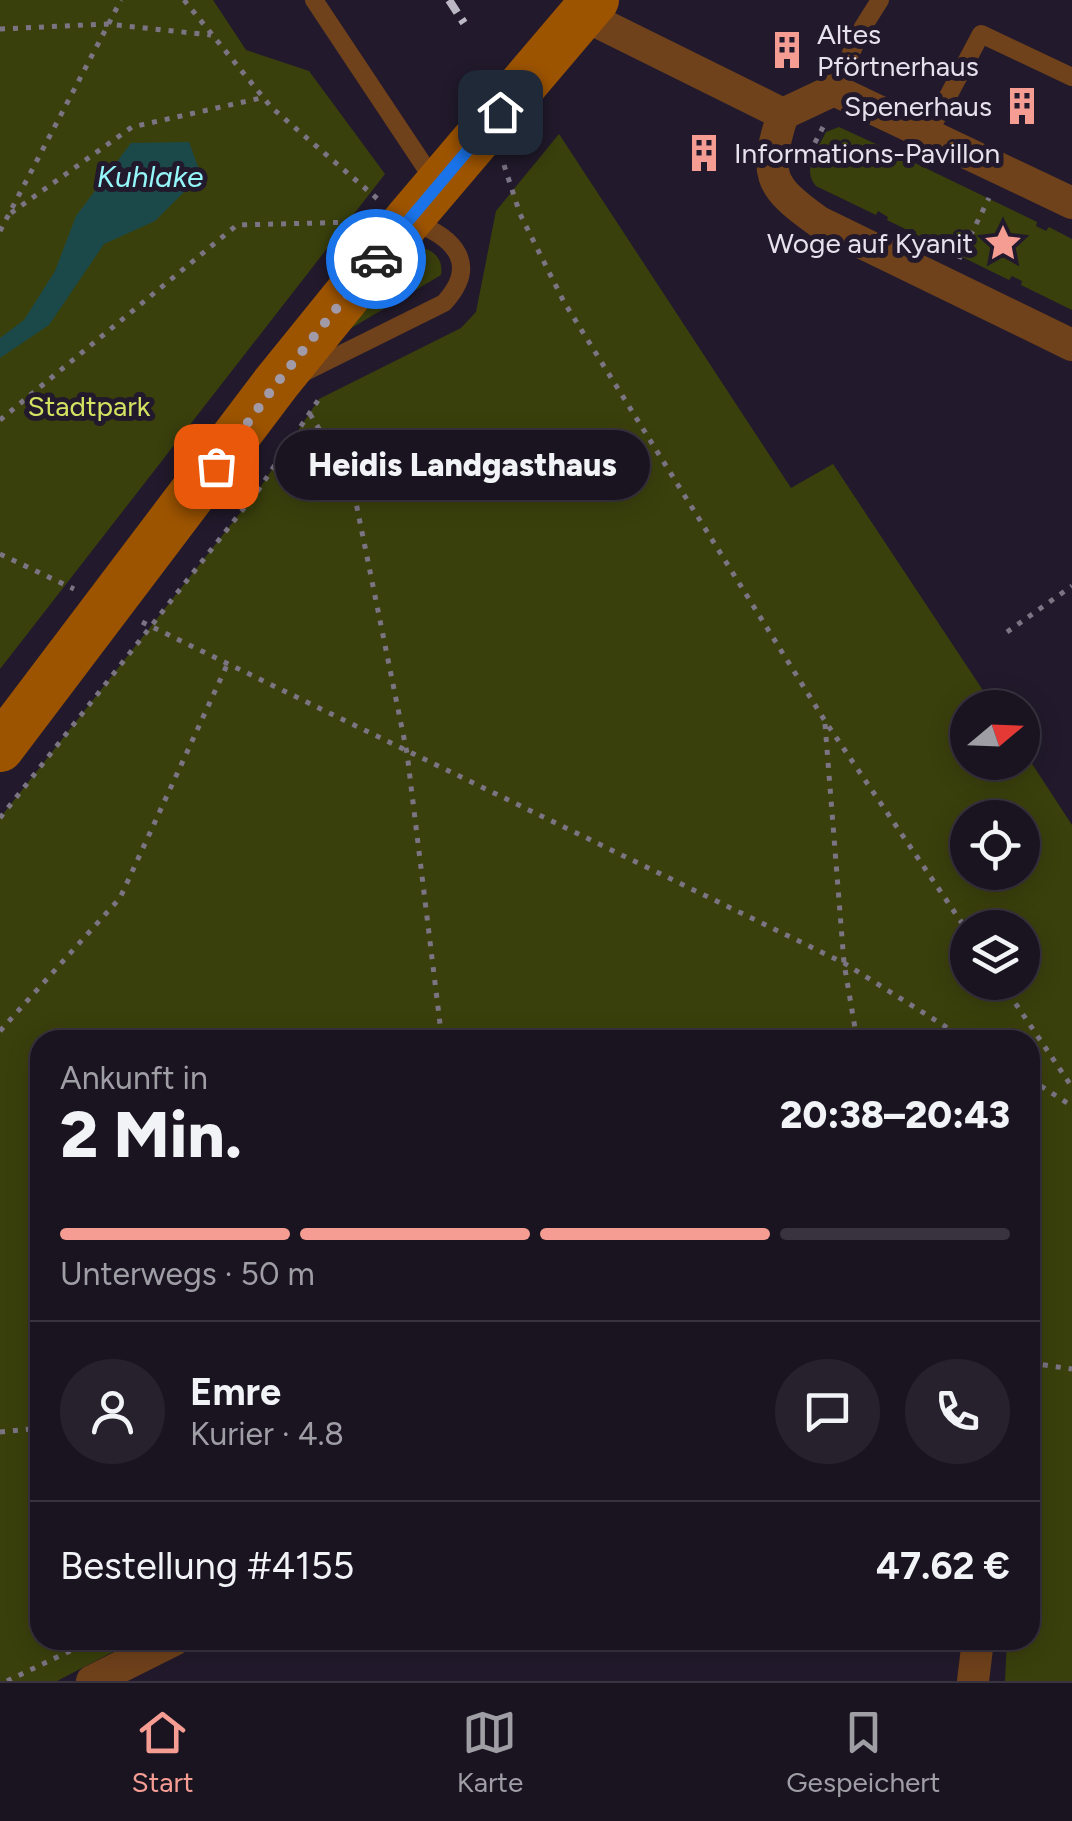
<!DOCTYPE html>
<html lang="de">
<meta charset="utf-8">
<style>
body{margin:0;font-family:Figtree,sans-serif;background:#27212e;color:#f1f3f6;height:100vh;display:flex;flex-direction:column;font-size:38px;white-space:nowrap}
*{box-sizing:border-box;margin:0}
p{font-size:32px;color:#9f9ea5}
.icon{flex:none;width:55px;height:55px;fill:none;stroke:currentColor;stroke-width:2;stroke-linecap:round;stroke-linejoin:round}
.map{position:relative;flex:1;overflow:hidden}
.drawer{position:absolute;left:30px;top:1030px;width:1010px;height:620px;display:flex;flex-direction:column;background:#1a1421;border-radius:30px;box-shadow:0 5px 25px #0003,0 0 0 2px #38333f}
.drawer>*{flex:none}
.needle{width:65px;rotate:71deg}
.fabs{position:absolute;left:950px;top:690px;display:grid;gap:20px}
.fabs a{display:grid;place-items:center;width:90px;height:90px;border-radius:50%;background:#1a1421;box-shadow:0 5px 25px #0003,0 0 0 2px #38333f;font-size:50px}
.pin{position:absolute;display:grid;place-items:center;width:85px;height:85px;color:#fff;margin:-42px;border-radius:20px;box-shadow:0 5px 15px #0006}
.courier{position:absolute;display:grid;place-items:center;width:100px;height:100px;margin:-50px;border:8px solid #1a73e8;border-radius:50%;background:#fff;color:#222;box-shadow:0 2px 12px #0007}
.bubble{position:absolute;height:70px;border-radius:35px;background:#1a1421;box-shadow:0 5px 25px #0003,0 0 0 2px #38333f;font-size:32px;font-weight:800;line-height:70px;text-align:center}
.head em{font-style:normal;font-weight:800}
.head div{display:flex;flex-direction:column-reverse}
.head{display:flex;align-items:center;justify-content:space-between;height:170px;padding:0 30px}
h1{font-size:65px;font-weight:800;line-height:75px}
.bar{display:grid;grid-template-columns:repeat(4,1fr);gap:15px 10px;align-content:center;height:120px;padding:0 30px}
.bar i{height:12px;border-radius:8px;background:#38333f}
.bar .active{background:#f59c93}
.bar p{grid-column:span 4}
.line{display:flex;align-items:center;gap:25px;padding:0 30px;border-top:2px solid #38333f}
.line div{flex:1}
.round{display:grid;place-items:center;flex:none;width:105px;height:105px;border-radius:52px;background:#27212e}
.dock{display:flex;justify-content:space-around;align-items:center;height:140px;border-top:2px solid #38333f;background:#1a1421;font-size:28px;color:#9f9ea5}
.dock a{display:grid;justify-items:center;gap:5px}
.dock .active{color:#f59c93}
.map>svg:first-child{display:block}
</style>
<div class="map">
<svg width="1072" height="1681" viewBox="0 0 1072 1681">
<rect width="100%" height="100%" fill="#221a2c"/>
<path fill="#3a400c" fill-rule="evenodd" d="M0,0H213L246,50L309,71L385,174L0,669Z
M839,127L904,157L903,161L913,166L915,163L1037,222L1036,226L1046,231L1049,227L1072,239V310L1021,285L1022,281L1012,276L1009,280L887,220L888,217L878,211L876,215L816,186C801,169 818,149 826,132Z
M559,134L791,488L833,464L994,707L968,708V762H1022L1023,750L1072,825V1681H1005L1007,1640H1030V1040H40V1640H136L57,1681H0V818L259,489L319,399L461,328L476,312L496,211ZM968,818H1022V872H968ZM968,928H1022V982H968Z
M413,247C431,247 444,257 441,275L343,333Z"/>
<path fill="#1b494a" d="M189,142L201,175L155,221L104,244L49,325L0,358V338L24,320L55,271L76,216L131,143Z"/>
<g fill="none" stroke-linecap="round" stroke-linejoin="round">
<path stroke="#7a7483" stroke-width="5" stroke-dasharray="5 8" stroke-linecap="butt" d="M184,0L271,107L380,201
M0,29L107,24L211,35
M504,165L520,214L564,302L825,721L968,932
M803,166L823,127
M11,213L132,127L261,98
M0,231L121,0
M959,259L989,198
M310,414L352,483L407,753L442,1040
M0,420L237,225L358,222
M0,554L74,589
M142,622L844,963L967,1040
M1007,632L1072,586
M825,724L844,963L857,1040
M0,818L259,489L319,399
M1001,982L1072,1087
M0,1031L120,898L227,665
M1030,1079L1072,1106
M1030,1363L1072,1369
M0,1432L40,1428
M7,1681L93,1640"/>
<path stroke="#70421b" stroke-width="18" d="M314,0L437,185
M834,90L863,27L880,0
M928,134L981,34L1072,77
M299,375L444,303C480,264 454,237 413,222"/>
<path stroke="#70421b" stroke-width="32" d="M583,15L783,114
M1072,203L834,90L783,114C764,174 767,185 819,222L1072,345
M92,1681L174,1640
M973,1681L978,1640"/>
<path stroke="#9d5401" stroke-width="48" d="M0,748L276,383L408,220L595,0"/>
<path stroke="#bcb7c4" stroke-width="8" stroke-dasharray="15 8" stroke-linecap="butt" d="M449,0L464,23"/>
</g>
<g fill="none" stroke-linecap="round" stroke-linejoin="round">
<path stroke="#a19ba9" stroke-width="10" stroke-dasharray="0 18" d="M216,466L276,384L376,259"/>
<path stroke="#1a73e8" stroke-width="12" d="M376,259L500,112"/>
</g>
<defs>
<g id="building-bare" transform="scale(3)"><path d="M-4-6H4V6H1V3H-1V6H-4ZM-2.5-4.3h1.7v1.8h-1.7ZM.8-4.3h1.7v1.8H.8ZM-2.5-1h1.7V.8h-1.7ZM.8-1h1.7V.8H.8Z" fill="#f59c93" stroke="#221a2c" stroke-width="2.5" paint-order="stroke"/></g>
<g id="sight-bare" transform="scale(3)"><path d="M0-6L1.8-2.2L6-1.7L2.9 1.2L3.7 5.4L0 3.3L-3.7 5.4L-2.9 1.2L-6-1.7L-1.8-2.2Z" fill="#f59c93" stroke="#221a2c" stroke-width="2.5" paint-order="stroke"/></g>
</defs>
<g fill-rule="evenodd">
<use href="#building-bare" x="787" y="50"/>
<use href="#building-bare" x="1022" y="106"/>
<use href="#building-bare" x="704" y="153"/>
<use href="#sight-bare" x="1003" y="243"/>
</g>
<g text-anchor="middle" stroke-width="10" stroke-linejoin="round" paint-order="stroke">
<g font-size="28" fill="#e6e1ed" stroke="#221a2c" text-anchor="start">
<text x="817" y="44">Altes<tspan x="817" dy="32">Pförtnerhaus</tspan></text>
<text x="992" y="116" text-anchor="end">Spenerhaus</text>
<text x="734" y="163">Informations-Pavillon</text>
<text x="973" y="253" text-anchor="end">Woge auf Kyanit</text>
</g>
<g font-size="28" fill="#d3e261" stroke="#221a2c">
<text x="89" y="416">Stadtpark</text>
</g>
<g font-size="30" font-style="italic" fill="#95f6f9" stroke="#221a2c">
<text x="150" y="187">Kuhlake</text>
</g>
</g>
</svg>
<div class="fabs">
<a><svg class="needle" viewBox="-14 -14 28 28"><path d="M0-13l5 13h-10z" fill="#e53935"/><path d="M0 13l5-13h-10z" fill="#9f9ea5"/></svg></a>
<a><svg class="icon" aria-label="locate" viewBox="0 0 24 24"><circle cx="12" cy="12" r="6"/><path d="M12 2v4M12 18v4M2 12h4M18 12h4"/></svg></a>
<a><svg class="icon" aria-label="layers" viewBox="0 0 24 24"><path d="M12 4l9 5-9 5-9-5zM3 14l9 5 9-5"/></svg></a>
</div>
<div class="pin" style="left:216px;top:466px;background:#ea580c"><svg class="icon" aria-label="bag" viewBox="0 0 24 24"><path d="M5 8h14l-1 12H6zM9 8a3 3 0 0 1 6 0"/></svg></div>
<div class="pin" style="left:500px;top:112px;background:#1f2937"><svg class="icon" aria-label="home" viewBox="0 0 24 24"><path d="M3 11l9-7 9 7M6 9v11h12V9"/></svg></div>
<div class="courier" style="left:376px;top:259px"><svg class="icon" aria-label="car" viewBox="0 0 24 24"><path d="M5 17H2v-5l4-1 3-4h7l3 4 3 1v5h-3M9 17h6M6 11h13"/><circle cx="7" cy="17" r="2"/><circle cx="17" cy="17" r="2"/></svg></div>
<div class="bubble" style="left:275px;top:430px;width:375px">Heidis Landgasthaus</div>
<section class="drawer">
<div class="head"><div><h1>2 Min.</h1><p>Ankunft in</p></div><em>20:38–20:43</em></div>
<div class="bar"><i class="active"></i><i class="active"></i><i class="active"></i><i></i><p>Unterwegs · 50 m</p></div>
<div class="line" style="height:180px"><a class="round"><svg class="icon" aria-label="person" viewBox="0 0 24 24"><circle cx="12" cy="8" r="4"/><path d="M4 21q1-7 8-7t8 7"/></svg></a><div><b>Emre</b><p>Kurier · 4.8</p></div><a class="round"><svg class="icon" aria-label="chat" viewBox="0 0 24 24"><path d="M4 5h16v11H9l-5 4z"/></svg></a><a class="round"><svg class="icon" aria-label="phone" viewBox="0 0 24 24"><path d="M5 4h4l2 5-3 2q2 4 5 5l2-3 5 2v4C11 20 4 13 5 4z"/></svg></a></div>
<div class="line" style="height:130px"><div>Bestellung #4155</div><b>47.62 €</b></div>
</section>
</div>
<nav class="dock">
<a class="active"><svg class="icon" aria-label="home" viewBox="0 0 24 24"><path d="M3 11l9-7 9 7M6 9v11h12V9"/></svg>Start</a>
<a><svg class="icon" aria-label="map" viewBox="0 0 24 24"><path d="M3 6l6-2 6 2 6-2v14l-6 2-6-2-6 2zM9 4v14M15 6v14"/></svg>Karte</a>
<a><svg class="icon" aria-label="saved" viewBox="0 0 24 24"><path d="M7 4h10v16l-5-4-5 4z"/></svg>Gespeichert</a>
</nav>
